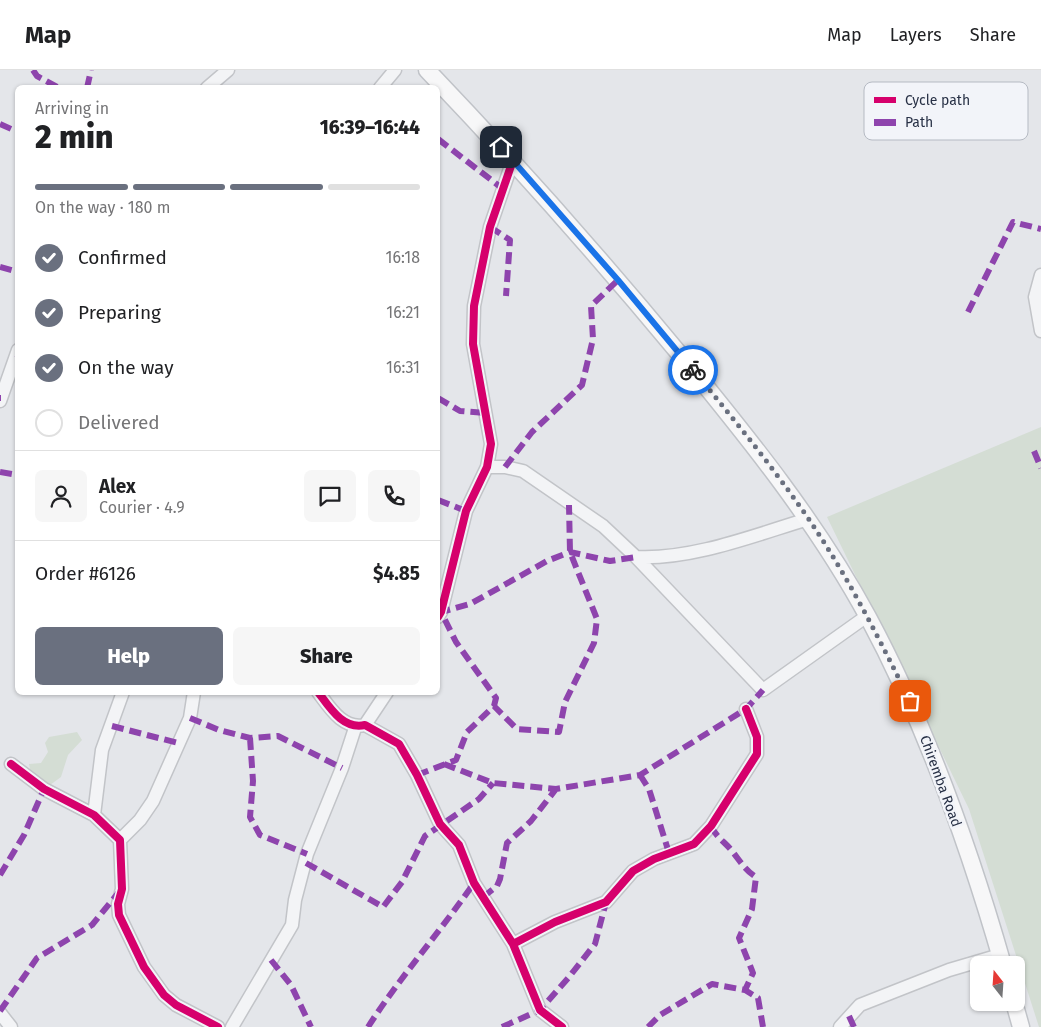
<!DOCTYPE html>
<meta charset="utf-8">
<style>
body{margin:0;font-family:"Fira Sans",sans-serif;background:#f6f6f6;color:#202124;height:100vh;display:flex;flex-direction:column;font-size:19px;white-space:nowrap}
*{box-sizing:border-box;margin:0}
p{font-size:16px;color:#757577}
.icon{flex:none;width:28px;height:28px;fill:none;stroke:currentColor;stroke-width:2;stroke-linecap:round;stroke-linejoin:round}
.map{position:relative;flex:1;overflow:hidden}
.details{position:absolute;left:15px;top:15px;width:425px;height:610px;display:flex;flex-direction:column;background:#fff;border-radius:8px;box-shadow:0 1px 4px #0004}
.details>*{flex:none}
.needle{width:32px;rotate:343deg}
.tools{position:absolute;left:970px;top:886px;display:grid;gap:10px}
.tools a{display:grid;place-items:center;width:55px;height:55px;border-radius:8px;background:#fff;box-shadow:0 1px 4px #0004;font-size:25px}
.pin{position:absolute;display:grid;place-items:center;width:42px;height:42px;color:#fff;margin:-21px;border-radius:10px;box-shadow:0 2px 8px #0006}
.courier{position:absolute;display:grid;place-items:center;width:50px;height:50px;margin:-25px;border:4px solid #1a73e8;border-radius:50%;background:#fff;color:#222;box-shadow:0 1px 6px #0007}
.summary em{font-style:normal;font-weight:800}
.summary div{display:flex;flex-direction:column-reverse}
.summary{display:flex;align-items:center;justify-content:space-between;height:85px;padding:0 20px}
h1{font-size:32px;font-weight:800;line-height:38px}
.bar{display:grid;grid-template-columns:repeat(4,1fr);gap:8px 5px;align-content:center;height:60px;padding:0 20px}
.bar i{height:6px;border-radius:4px;background:#e0e0e0}
.bar .on{background:#6a707f}
.bar p{grid-column:span 4}
.line{display:flex;align-items:center;gap:12px;padding:0 20px;border-top:1px solid #e0e0e0}
.line div{flex:1}
.round{display:grid;place-items:center;flex:none;width:52px;height:52px;border-radius:8px;background:#f6f6f6}
ol{padding:0 20px;list-style:none}
li{display:flex;align-items:center;gap:15px;height:55px}
li p{margin-inline-start:auto}
li .icon{padding:5px;border-radius:50%;background:#6a707f;color:#fff;stroke-width:4}
li:last-child{color:#757577}
li i{width:28px;height:28px;border:2px solid #e0e0e0;border-radius:50%}
.button{display:flex;gap:10px;margin-top:auto;padding:10px 20px}
.button a{flex:1;height:58px;border-radius:8px;background:#6a707f;color:#fff;font-size:20px;font-weight:800;line-height:58px;text-align:center}
.button a+a{background:#f6f6f6;color:#202124}
header{display:flex;align-items:center;gap:30px;box-sizing:border-box;height:70px;padding:0 25px;background:#fff;border-bottom:1px solid #e0e0e0}
header strong{font-size:24px}
nav{display:flex;gap:28px;margin-inline-start:auto;font-size:18px}
.map>svg:first-child{display:block}
</style>
<header>
<strong>Map</strong>
<nav><a>Map</a><a>Layers</a><a>Share</a></nav>
</header>
<div class="map">
<svg width="1041" height="957" viewBox="0 0 1041 957">
<rect width="100%" height="100%" fill="#e4e6ea"/>
<path fill="#d4ddd4" d="M1041,357V957H1039L969,739L827,447Z
M77,662L82,670L68,685L61,707L50,715L32,708L29,694L41,693L48,682L45,673L49,667Z"/>
<g fill="none" stroke-linecap="round" stroke-linejoin="round">
<g stroke="#c2c4c8" stroke-width="15">
<path id="minor" d="M207,18L228,0
M380,18L395,0
M1041,205L1035,227L1041,261
M0,331L18,280
M487,397H505L523,401L603,456L636,487C692,490 755,465 808,449
M636,487L763,620L867,546
M438,547L441,542L466,441L487,397L491,374L473,274L474,236L490,157L513,90
M318,622C330,638 343,660 365,655L399,674L417,705L440,754L459,775L474,813L513,874L540,940L562,957
M365,655L387,622
M11,694L44,719L94,745L120,770L122,819L118,834L119,845L144,897L164,925L176,935L218,957
M94,745L102,680L123,622
M120,770L140,750L153,731L190,648L194,622
M513,874L555,852L606,832L633,801L654,789L694,774L711,756L757,684V667L746,639
M0,943L11,957
M232,957L292,855L295,830L307,784L342,698L355,658
M840,957L860,935L949,900L1000,885"/>
</g>
<g stroke="#c0c3c8" stroke-width="19">
<path id="major" d="M427,0C516,93 600,188 682,287C750,370 817,453 868,547C927,657 969,776 1003,895
M1014,932L1021,957"/>
</g>
<use href="#minor" stroke="#f3f4f6" stroke-width="12"/>
<use href="#major" stroke="#f7f7f8" stroke-width="16"/>
<path stroke="#8e44ad" stroke-width="6" stroke-dasharray="12 6" stroke-linecap="butt" d="M33,0L37,6L59,18
M87,18L91,0
M0,54L18,62
M438,69L503,119
M490,157L510,170L506,226
M0,197L18,202
M968,242L1013,152L1041,159
M16,284L18,285
M0,328H1
M438,328L460,341L486,343
M1034,381L1041,398
M505,397L532,362L582,315L593,269L591,236L618,210
M0,402L18,405
M438,430L466,441
M494,636L496,628L456,572L441,542L470,534L547,491L570,482L610,491L636,487
M190,648L219,660L250,668L278,666L342,698
M112,656L178,673
M250,668L253,711L250,747L260,765L307,784
M444,694L493,713L556,719L640,705L746,639L763,620
M417,705L456,690L467,662L494,636L517,659L559,662L565,632L594,573L597,549L570,482L569,435
M640,705L649,719L669,783
M711,756C716,767 725,772 732,781C740,791 745,800 756,807L752,839L739,868L753,903L745,920
M306,793L383,837L402,812L425,766L479,729L493,713
M0,805L24,765L44,719
M483,827L497,816L500,809L507,773L531,751L556,719
M271,890L291,915L311,957
M0,941L37,888L92,855L119,822
M849,946L854,957
M368,957C400,907 440,862 474,813
M502,957L540,940L569,907L595,874L606,832
M648,957L660,945L712,914L745,920L758,928L763,957"/>
<g stroke="#f2f4f9" stroke-width="11">
<path id="cycleway" d="M438,547L441,542L466,441L487,397L491,374L473,274L474,236L490,157L513,90
M318,622C330,638 343,660 365,655L399,674L417,705L440,754L459,775L474,813L513,874L540,940L562,957
M11,694L44,719L94,745L120,770L122,819L118,834L119,845L144,897L164,925L176,935L218,957
M513,874L555,852L606,832L633,801L654,789L694,774L711,756L757,684V667L746,639"/>
</g>
<use href="#cycleway" stroke="#d6006c" stroke-width="8"/>
</g>
<g fill="none" stroke-linecap="round" stroke-linejoin="round">
<path stroke="#6a707f" stroke-width="5" stroke-dasharray="0 9" d="M693,300C733,348 772,396 808,448C847,505 879,568 910,631"/>
<path stroke="#1a73e8" stroke-width="6" d="M501,77L618,210L693,300"/>
</g>
<g text-anchor="middle" stroke-width="5" stroke-linejoin="round" paint-order="stroke">
<g font-size="14" fill="#283146" stroke="#f2f4f9">
<text transform="translate(941 711) rotate(70)" y="5">Chiremba Road</text>
</g>
</g>
<rect x="864" y="12" width="164" height="58" rx="8" fill="#f2f4f9" stroke="#b5bac3" stroke-width="1"/>
<rect x="874" y="27" width="22" height="6" fill="#d6006c"/>
<rect x="874" y="49" width="22" height="7" fill="#8e44ad"/>
<g font-size="14" fill="#283146">
<text x="905" y="35">Cycle path</text>
<text x="905" y="57">Path</text>
</g>
</svg>
<div class="tools">
<a><svg class="needle" viewBox="-14 -14 28 28"><path d="M0-13l5 13h-10z" fill="#e53935"/><path d="M0 13l5-13h-10z" fill="#757577"/></svg></a>
</div>
<div class="pin" style="left:910px;top:631px;background:#ea580c"><svg class="icon" aria-label="bag" viewBox="0 0 24 24"><path d="M5 8h14l-1 12H6zM9 8a3 3 0 0 1 6 0"/></svg></div>
<div class="pin" style="left:501px;top:77px;background:#1f2937"><svg class="icon" aria-label="home" viewBox="0 0 24 24"><path d="M3 11l9-7 9 7M6 9v11h12V9"/></svg></div>
<div class="courier" style="left:693px;top:300px"><svg class="icon" aria-label="bike" viewBox="0 0 24 24"><circle cx="6" cy="16" r="4"/><circle cx="18" cy="16" r="4"/><path d="M6 16l4-8h5l3 8M10 8l3 8H6M13 5h3"/></svg></div>
<section class="details">
<div class="summary"><div><h1>2 min</h1><p>Arriving in</p></div><em>16:39–16:44</em></div>
<div class="bar"><i class="on"></i><i class="on"></i><i class="on"></i><i></i><p>On the way · 180 m</p></div>
<ol>
<li><svg class="icon" aria-label="check" viewBox="0 0 24 24"><path d="M5 12l5 5 9-10"/></svg>Confirmed<p>16:18</p></li>
<li><svg class="icon" aria-label="check" viewBox="0 0 24 24"><path d="M5 12l5 5 9-10"/></svg>Preparing<p>16:21</p></li>
<li><svg class="icon" aria-label="check" viewBox="0 0 24 24"><path d="M5 12l5 5 9-10"/></svg>On the way<p>16:31</p></li>
<li><i></i>Delivered</li>
</ol>
<div class="line" style="height:90px"><a class="round"><svg class="icon" aria-label="person" viewBox="0 0 24 24"><circle cx="12" cy="8" r="4"/><path d="M4 21q1-7 8-7t8 7"/></svg></a><div><b>Alex</b><p>Courier · 4.9</p></div><a class="round"><svg class="icon" aria-label="chat" viewBox="0 0 24 24"><path d="M4 5h16v11H9l-5 4z"/></svg></a><a class="round"><svg class="icon" aria-label="phone" viewBox="0 0 24 24"><path d="M5 4h4l2 5-3 2q2 4 5 5l2-3 5 2v4C11 20 4 13 5 4z"/></svg></a></div>
<div class="line" style="height:65px"><div>Order #6126</div><b>$4.85</b></div>
<div class="button"><a>Help</a><a>Share</a></div>
</section>
</div>
